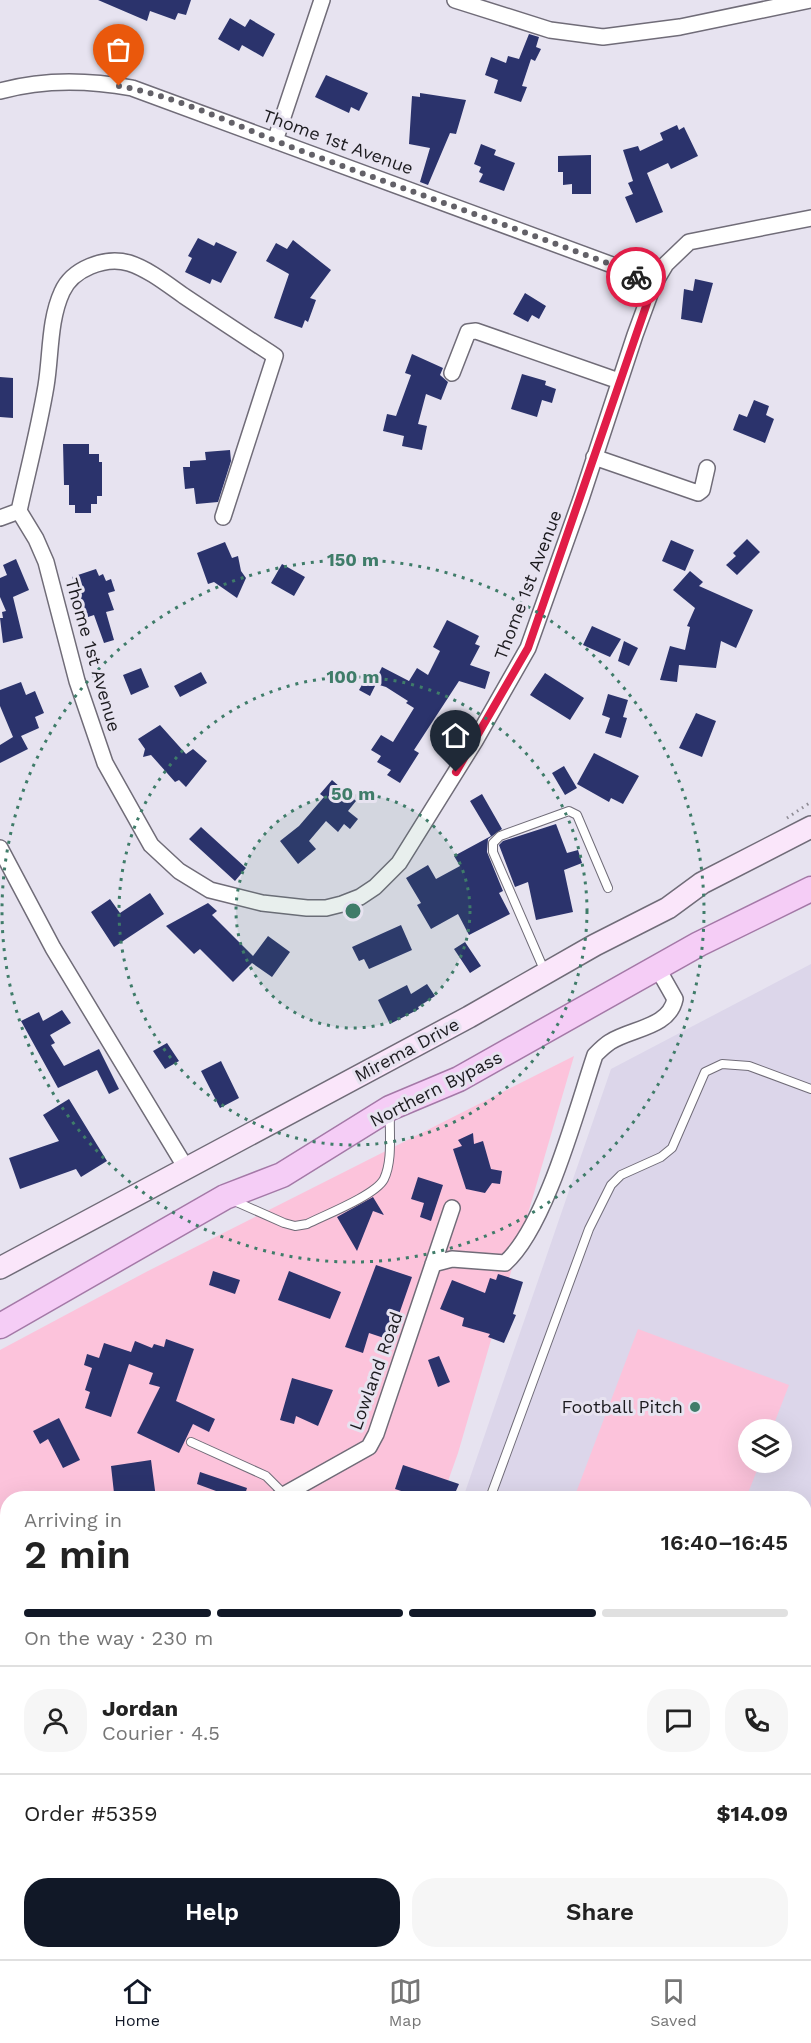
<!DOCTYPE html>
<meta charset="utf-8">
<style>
body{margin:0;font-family:"Work Sans",sans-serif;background:#f6f6f6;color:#222;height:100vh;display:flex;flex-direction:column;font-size:22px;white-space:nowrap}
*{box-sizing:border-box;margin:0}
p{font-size:20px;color:#767676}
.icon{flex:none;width:33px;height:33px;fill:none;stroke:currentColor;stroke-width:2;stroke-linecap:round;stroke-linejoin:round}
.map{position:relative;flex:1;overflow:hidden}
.sheet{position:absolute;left:0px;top:1491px;width:812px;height:468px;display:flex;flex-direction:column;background:#fff;border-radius:24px 24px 0 0;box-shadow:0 6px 24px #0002}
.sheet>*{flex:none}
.buttons{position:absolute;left:738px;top:1419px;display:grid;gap:12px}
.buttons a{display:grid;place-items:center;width:54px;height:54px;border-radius:50%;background:#fff;box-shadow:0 6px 24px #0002;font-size:30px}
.pin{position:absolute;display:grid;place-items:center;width:51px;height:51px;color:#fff;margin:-62px -26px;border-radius:50% 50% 50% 0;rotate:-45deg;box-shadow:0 0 6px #0007}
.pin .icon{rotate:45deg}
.courier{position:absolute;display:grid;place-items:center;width:60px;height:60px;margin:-30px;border:4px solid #e11d48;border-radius:50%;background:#fff;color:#222;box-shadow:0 2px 8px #0007}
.overview em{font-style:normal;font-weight:600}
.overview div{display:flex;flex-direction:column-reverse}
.overview{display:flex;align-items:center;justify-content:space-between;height:102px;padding:0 24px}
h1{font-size:39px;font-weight:600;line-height:45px}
.bar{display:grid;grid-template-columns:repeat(4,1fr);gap:9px 6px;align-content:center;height:72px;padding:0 24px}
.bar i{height:8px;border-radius:4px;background:#e0e0e0}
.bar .selected{background:#111827}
.bar p{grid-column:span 4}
.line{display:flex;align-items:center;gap:15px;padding:0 24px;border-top:2px solid #e0e0e0}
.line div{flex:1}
.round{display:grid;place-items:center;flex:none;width:63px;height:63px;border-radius:24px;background:#f6f6f6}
.primary-button{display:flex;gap:12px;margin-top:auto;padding:12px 24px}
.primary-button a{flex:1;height:69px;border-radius:24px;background:#111827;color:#fff;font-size:24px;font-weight:600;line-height:69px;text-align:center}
.primary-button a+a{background:#f6f6f6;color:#222}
.tabs{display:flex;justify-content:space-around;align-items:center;height:84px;border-top:2px solid #e0e0e0;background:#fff;font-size:16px;color:#767676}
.tabs a{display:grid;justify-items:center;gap:3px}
.tabs .selected{color:#111827}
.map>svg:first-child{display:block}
</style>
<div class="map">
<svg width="811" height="1959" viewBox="0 0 811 1959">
<rect width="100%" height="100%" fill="#e7e3f0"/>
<path fill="#dcd6ea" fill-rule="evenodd" d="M811,964V1959H299L302,1952H804V1498H463L611,1069ZM748,1430H782V1462H748Z"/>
<path fill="#fcc3db" d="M574,1056L458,1453L442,1498H8V1952H284L281,1959H0V1350L146,1272Z
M638,1329L789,1385L772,1429L748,1430V1462L760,1463L746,1498H574Z
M811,1625V1823L804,1821V1644Z"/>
<path fill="#2b336c" d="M98,0H191L186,15L178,13L175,20L150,11L147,21Z
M230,18L245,27L250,19L275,34L263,57L242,45L239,51L218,39Z
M529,34L539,37L536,47L541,49L535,61L531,59L522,86L527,87L521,102L494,93L498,80L485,75L491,57L506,63L508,56L519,59Z
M326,75L368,93L359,111L351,107L349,113L315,97Z
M420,93L466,100L456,134L450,133L428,185L420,182L430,148L409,144L412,96L420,97Z
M677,125L679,130L684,127L698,156L671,169L668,163L647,173L663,212L636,223L625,197L633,194L628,183L633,181L623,150L638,146L640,151L663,140L660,133Z
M481,144L496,150L494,155L515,163L504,191L479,182L483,174L479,172L481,167L474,164Z
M591,155V194H572V184L563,185V172H558V156Z
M198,238L214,246L216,242L237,252L221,283L212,279L210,284L185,272L192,258L188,256Z
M293,240L331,270L310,298L316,300L308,322L305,320L302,328L274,318L289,274L266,261L276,243L287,249Z
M695,279L713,283L702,323L681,319L684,289L693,291Z
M525,293L546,306L539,319L532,315L528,322L513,314Z
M412,354L443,368L440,375L448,382L441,400L426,394L418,424L427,426L422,450L402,446L404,436L383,431L387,414L396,416L411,375L405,373Z
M522,374L546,381L545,385L556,389L552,403L542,400L537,417L511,409Z
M0,377L13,378V418L0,417Z
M754,400L769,406L766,415L774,419L765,443L733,430L739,414L747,417Z
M63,444H89V454H99V462H102V496H97V504H91V513H75V505H69V485H64Z
M230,450L231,461L218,502L196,504L194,488L185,489L183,467H190V461L206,460L205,452Z
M747,539L760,552L737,575L726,565L736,556L733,553Z
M671,540L694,550L685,571L662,561Z
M225,542L232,558L238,556L241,571L246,578L237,598L214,582L208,584L197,553Z
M16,559L29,590L13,597L23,638L3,643L0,618H3L2,612L6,611L0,597V578L7,575L3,565Z
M282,564L305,577L294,596L271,583Z
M96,569L99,576L103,574L106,581L111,579L115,591L108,593L114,610L106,612L114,640L104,643L94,615L88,617L72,577Z
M690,571L703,582L699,586L753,610L736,648L721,641L716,668L679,665L677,682L660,680L670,646L685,650L690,627L687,626L695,608L673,590Z
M447,620L479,636L475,644L480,646L470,665L490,672L485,689L459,681L414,750L419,753L400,783L387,775L391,770L377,762L381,756L371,750L381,735L393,742L414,708L406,703L408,701L386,687L376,684L370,696L359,690L367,676L375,681L382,667L409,681L417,668L428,675L440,651L433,647Z
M592,626L621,639L610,657L583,645Z
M624,641L638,648L629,666L618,661Z
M141,668L149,687L131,695L123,675Z
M201,672L207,683L180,697L174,686Z
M545,673L584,698L570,720L530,695Z
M21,682L26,695L35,691L44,713L35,717L39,728L21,736L28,749L0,763V745L13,737L0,706V690Z
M608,694L628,700L623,717L627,718L621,738L605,733L610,718L602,715Z
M696,713L716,721L702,757L679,748Z
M160,725L186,754L193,749L207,761L186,787L179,780L175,782L151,755L143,757L145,749L138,739Z
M594,753L639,776L623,804L611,798L609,802L577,784Z
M564,766L577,788L565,795L552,773Z
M332,780L356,801L348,811L358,819L350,829L344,824L338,832L326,821L309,841L316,849L298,864L280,841L299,826L324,797L320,794Z
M482,794L502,829L488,839L487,852L503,891L499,893L510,914L469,935L458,914L431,929L417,905L421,903L406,878L428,865L436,879L460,866L454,856L491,836L470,801Z
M556,824L567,853L578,850L582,863L564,870L573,912L536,920L528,882L515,887L499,845L503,841Z
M201,827L246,868L235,881L189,839Z
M150,893L164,914L114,947L91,912L110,899L120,913Z
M208,903L217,911L212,915L253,956L268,936L290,952L272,977L252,963L233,982L200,949L194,954L166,926Z
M401,925L412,950L369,969L364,959L359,961L352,947Z
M465,942L481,966L470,973L454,949Z
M427,984L435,996L418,1007L419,1009L390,1024L378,1000L407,985L411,994Z
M62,1010L71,1023L50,1035L55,1043L51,1045L64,1066L99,1049L119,1089L109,1094L97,1070L58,1088L21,1021L39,1012L43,1021Z
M167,1043L179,1061L165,1069L153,1051Z
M221,1061L239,1098L220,1108L201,1071Z
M69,1099L107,1161L81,1177L76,1169L20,1189L9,1158L59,1141L43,1115Z
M473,1133L474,1144L483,1141L491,1169L502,1171L500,1184L492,1183L485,1193L466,1189L453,1149L462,1146L458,1140Z
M418,1177L443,1185L431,1221L420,1217L424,1203L411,1199Z
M373,1197L384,1215L373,1211L357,1251L337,1217Z
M376,1265L412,1277L390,1340L369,1333L363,1353L345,1347Z
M213,1271L240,1280L235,1294L209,1285Z
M289,1271L341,1292L330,1319L278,1300Z
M498,1274L523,1282L513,1314L516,1315L504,1343L488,1337L490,1334L462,1326L464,1318L440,1309L452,1280L485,1293L490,1278L496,1280Z
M166,1339L194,1349L176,1401L215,1419L209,1432L193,1424L179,1453L137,1433L160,1387L149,1384L153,1373L129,1364L111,1417L85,1408L90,1392L85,1390L92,1368L84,1365L87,1354L99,1358L104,1343L131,1352L135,1341L152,1348L154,1344L164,1347Z
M439,1356L450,1382L438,1387L428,1360Z
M292,1378L333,1390L318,1426L296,1416L294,1424L280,1420Z
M59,1418L80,1460L63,1468L48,1439L40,1444L33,1431Z
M151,1460L156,1498H128V1491L114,1493L111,1466Z
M403,1465L459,1484L453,1498H423L395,1489Z
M200,1472L247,1488L244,1498H235L197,1484Z"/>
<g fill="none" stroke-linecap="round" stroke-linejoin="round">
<g stroke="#706c78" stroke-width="10">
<path id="lane" d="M545,972L493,852V843L500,836L569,811L577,815L608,888
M232,1200L284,1223L295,1226L307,1224C325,1215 376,1195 384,1179C393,1160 389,1133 390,1113
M191,1442L266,1476L284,1494
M490,1498L589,1229L611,1185L621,1175L661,1157L672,1148L705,1072L722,1064L749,1066L811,1089
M804,1565L811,1548
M578,1952L584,1959
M521,1959L529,1952"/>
</g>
<g stroke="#706c78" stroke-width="18">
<path id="street" d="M455,0L550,30L603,37L680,27L810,0
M0,91C43,79 89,80 132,88L623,269L653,286
M275,141L322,0
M452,373L468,332L476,331L619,381
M594,457L698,493L702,490L707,468
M19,511C28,470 39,428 46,386C51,356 49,320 62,292C72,269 105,256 129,263C148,269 167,284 184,296C214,316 244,336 275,356L223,517
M0,518L19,511L36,539L46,562L77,681L105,763L151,845L179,871L210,890L262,903L307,908H326L342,904L360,897L375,887L399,863L475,741L528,648L581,499L635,335L653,286L666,264L689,242L811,218
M0,848L53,948L186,1168
M433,1264L452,1259L505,1263C546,1227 577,1108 595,1055C600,1050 605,1045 610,1042C632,1028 669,1028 675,999L658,969
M278,1498L369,1447L376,1434L452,1208
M0,1720L8,1717
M109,1959L111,1952"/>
</g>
<g stroke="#706c78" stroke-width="24">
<path id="secondary" d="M0,1268L469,1017L595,945L668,908L702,883L811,827"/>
</g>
<g stroke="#a479a7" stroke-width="27">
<path id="primary" d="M0,1326L225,1197L282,1175L390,1108L459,1079L699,944L811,889"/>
</g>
<path stroke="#8d8a93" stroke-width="3" stroke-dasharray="1.5 4.5" stroke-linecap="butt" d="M787,818L811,802"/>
<use href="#lane" stroke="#fff" stroke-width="8"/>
<use href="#street" stroke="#fff" stroke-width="15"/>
<use href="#secondary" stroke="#fae6fa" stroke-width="21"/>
<use href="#primary" stroke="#f5cdf6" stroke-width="24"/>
</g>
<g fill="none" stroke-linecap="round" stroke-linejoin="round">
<path stroke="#636168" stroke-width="6" stroke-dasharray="0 10.8" d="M119,86C181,97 240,128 299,150C407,190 515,228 623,269L636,277"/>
<path stroke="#e11d48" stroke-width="8" d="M456,772L528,648L653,286L636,277"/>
</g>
<circle cx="353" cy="911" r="117" fill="#3f7c69" fill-opacity=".12"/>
<g fill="none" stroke="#3f7c69" stroke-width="3" stroke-dasharray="3 6">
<circle cx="353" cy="911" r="117"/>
<circle cx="353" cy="911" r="234"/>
<circle cx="353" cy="911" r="351"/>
</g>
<circle fill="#3f7c69" stroke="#e7e3f0" stroke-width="2" cx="695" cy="1407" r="6"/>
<g text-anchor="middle" stroke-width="6" stroke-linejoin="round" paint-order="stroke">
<g font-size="18" fill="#1c1b1f" stroke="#e7e3f0">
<text transform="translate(338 142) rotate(20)" y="6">Thome 1st Avenue</text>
<text transform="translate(528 585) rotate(-69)" y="6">Thome 1st Avenue</text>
<text transform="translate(93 655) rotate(74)" y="6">Thome 1st Avenue</text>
<text transform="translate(407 1050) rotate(-28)" y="6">Mirema Drive</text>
<text transform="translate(436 1089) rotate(-27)" y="6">Northern Bypass</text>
<text transform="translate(376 1371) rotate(-70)" y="6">Lowland Road</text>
</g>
<g font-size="18" fill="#1c1b1f" stroke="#e7e3f0" text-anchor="end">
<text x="683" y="1413">Football Pitch</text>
</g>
</g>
<circle cx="353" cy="911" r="9" fill="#3f7c69" stroke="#e7e3f0" stroke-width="3"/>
<g font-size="18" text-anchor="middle" font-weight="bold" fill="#3f7c69" stroke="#e7e3f0" stroke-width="6" stroke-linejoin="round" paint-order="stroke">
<text x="353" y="566">150 m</text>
<text x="353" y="683">100 m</text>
<text x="353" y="800">50 m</text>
</g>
</svg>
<div class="buttons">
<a><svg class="icon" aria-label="layers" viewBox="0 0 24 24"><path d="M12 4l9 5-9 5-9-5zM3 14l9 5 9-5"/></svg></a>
</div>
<div class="pin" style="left:119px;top:86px;background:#ea580c"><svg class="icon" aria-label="bag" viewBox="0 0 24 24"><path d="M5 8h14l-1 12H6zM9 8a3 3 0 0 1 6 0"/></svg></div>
<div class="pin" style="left:456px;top:772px;background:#1f2937"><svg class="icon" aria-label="home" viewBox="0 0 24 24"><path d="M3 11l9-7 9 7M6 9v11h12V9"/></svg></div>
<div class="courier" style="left:636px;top:277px"><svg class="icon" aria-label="bike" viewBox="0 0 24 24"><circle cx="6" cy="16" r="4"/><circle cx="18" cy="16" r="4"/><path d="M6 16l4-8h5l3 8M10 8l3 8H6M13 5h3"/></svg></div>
<section class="sheet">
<div class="overview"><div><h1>2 min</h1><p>Arriving in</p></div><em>16:40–16:45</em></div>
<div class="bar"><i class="selected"></i><i class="selected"></i><i class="selected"></i><i></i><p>On the way · 230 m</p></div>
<div class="line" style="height:108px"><a class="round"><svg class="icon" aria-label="person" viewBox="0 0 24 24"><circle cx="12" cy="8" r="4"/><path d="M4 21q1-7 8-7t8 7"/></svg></a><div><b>Jordan</b><p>Courier · 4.5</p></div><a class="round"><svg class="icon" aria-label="chat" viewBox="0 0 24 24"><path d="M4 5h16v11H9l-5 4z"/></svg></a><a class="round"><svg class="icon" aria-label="phone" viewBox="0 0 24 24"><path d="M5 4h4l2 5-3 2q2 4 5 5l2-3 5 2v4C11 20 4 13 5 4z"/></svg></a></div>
<div class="line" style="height:78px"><div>Order #5359</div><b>$14.09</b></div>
<div class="primary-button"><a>Help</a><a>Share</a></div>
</section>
</div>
<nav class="tabs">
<a class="selected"><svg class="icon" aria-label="home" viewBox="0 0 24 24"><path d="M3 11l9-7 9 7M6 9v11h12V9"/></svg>Home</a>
<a><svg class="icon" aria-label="map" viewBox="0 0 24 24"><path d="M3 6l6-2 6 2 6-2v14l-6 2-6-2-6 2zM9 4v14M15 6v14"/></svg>Map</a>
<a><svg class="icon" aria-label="saved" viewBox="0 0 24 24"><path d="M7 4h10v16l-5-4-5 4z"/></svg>Saved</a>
</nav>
